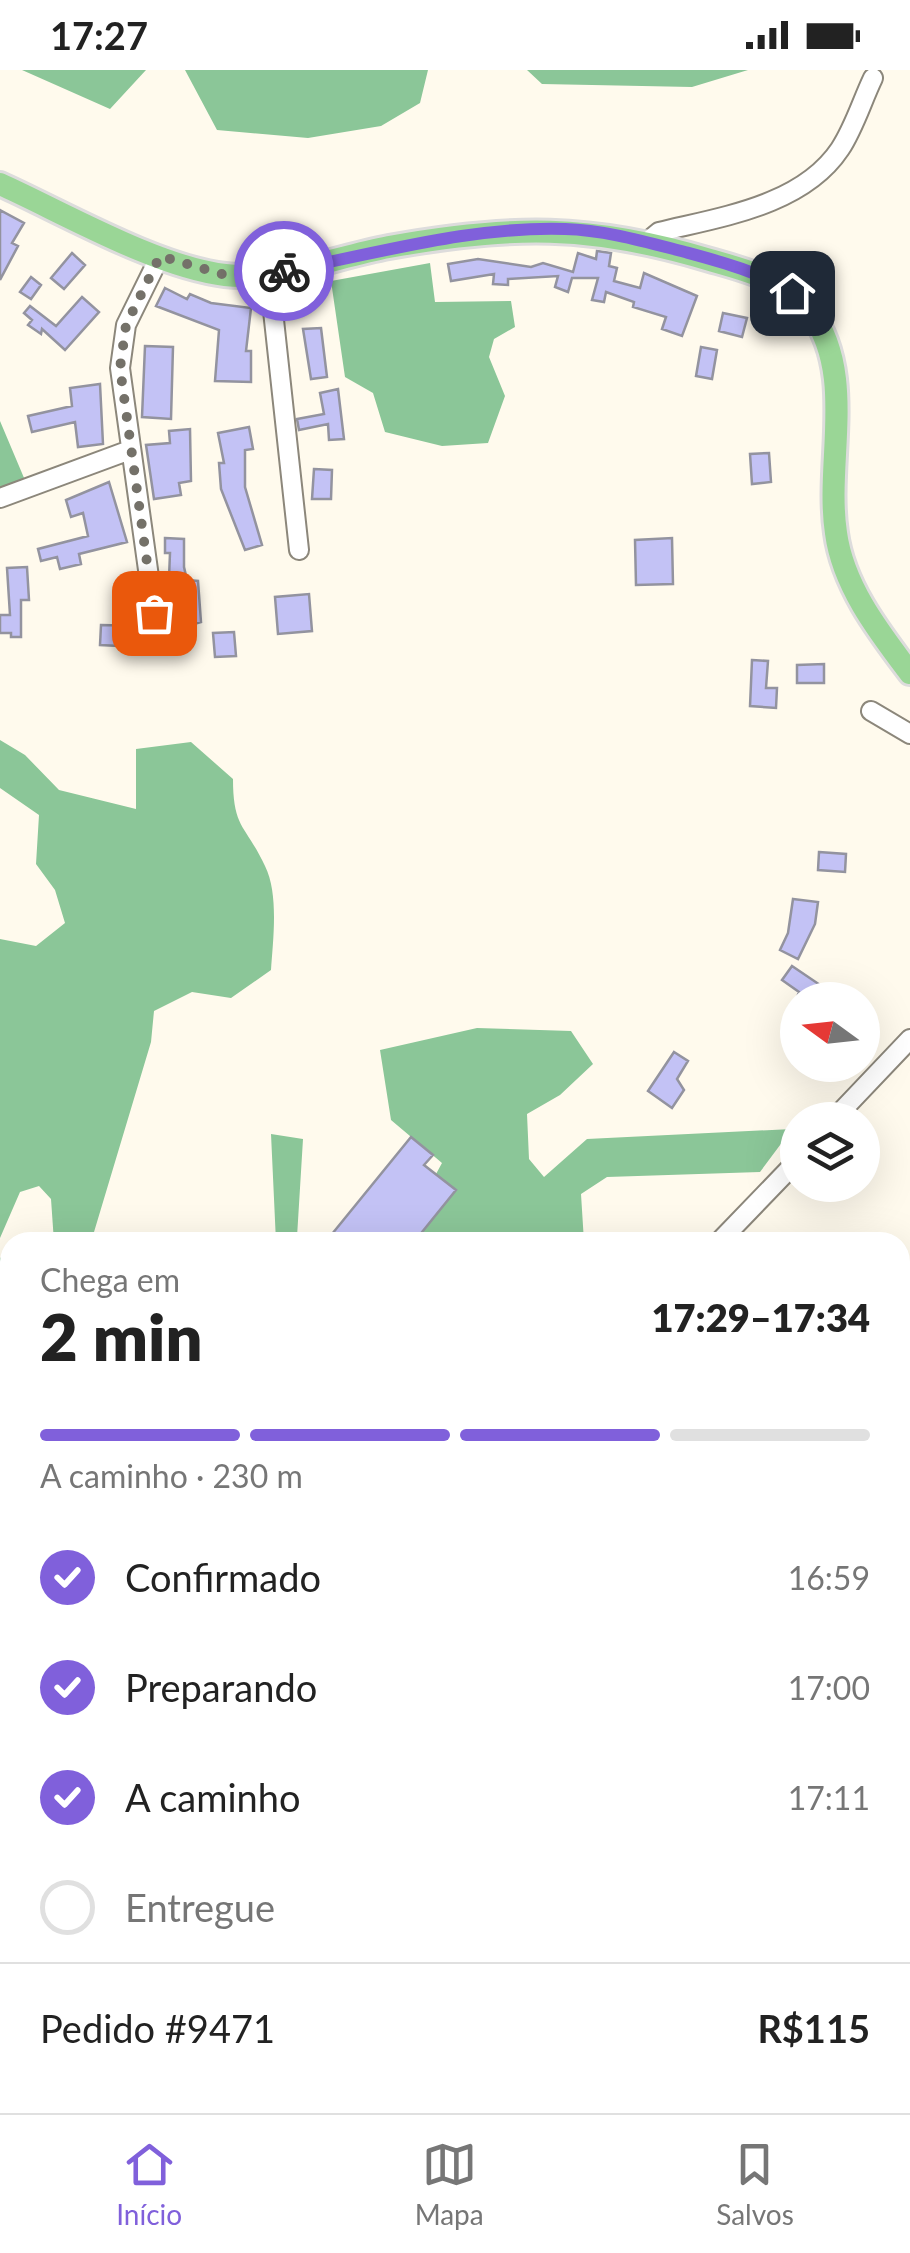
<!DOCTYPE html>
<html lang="pt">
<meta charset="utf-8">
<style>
body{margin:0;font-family:Lato,sans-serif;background:#f6f6f6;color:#222;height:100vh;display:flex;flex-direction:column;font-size:38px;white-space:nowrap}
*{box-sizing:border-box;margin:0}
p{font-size:32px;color:#767676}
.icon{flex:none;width:55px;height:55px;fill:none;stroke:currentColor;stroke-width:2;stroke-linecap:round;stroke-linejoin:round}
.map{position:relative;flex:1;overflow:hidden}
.sheet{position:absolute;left:0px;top:1162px;width:910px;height:882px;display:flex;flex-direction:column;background:#fff;border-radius:30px 30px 0 0;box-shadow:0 10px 40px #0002}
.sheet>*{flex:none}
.needle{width:65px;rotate:285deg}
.tools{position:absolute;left:780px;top:912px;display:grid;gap:20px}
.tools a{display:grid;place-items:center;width:100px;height:100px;border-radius:50%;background:#fff;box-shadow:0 10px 40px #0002;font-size:50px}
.pin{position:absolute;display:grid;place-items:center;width:85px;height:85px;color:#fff;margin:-42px;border-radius:20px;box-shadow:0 5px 15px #0006}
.courier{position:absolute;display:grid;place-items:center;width:100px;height:100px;margin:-50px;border:8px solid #8060db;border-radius:50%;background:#fff;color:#222;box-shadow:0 2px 12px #0007}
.headline em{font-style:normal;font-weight:800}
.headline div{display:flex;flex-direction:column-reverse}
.headline{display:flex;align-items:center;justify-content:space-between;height:170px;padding:0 40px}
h1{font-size:65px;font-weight:800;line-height:75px}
.bar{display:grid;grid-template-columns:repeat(4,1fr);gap:15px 10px;align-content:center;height:120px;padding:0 40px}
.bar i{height:12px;border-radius:8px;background:#e0e0e0}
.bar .current{background:#8060db}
.bar p{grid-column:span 4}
.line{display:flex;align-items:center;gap:25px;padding:0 40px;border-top:2px solid #e0e0e0}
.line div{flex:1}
ol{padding:0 40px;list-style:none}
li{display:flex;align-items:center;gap:30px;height:110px}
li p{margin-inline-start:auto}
li .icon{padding:10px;border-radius:50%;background:#8060db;color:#fff;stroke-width:4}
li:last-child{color:#767676}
li i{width:55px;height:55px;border:5px solid #e0e0e0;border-radius:50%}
.status{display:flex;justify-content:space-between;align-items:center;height:70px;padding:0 50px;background:#fff;direction:ltr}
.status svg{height:28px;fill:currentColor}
.tab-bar{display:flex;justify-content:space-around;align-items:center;height:140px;border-top:2px solid #e0e0e0;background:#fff;font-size:28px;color:#767676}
.tab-bar a{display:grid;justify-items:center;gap:5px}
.tab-bar .current{color:#8060db}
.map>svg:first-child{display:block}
</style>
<div class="status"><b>17:27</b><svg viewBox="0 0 49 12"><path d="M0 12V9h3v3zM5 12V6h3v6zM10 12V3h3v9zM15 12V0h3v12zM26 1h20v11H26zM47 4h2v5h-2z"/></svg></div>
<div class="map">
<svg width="910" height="2043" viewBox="0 0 910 2043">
<rect width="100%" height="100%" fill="#fffaed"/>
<path fill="#abe6b8" d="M10,2030V2035H143L146,2043H0V2033Z"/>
<path fill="#8bc698" d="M22,0H146L110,39Z
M185,0H428L420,33L381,56L308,68L217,60Z
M527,0H748L692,17L542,14Z
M430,193L435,232L511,231L515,257L494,269L489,287L505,326L488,373L442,376L385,362L373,323L345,307L331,211Z
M0,351L27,415L0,419Z
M0,670L25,685L59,720L136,739V679L191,672L233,709C233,759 246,755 265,796C279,824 273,870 271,900L231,928L192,922L154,941L151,972L91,1172H54L51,1129L39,1116L20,1122L0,1168V869L36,876L65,853L55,820L36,794L39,745L0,718Z
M477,958L571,961L593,994L560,1025L527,1044L529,1089L544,1107L587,1069L792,1059L760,1102L607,1107L581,1124L584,1172H414L456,1120L436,1104L442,1093L391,1050L380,980Z
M271,1064L303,1069L297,1167L303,1172H276Z
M0,1187L10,1202V1234L0,1232Z
M0,1362L10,1369V2030L0,2033Z
M900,1550L910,1551V1630L905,1614L900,1615Z
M143,2035H598L597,2043H146Z"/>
<path fill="#c3c2f5" stroke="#93939f" stroke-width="2.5" d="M0,140L24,153L12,173L18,176L0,210Z
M597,181L611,183L609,196L617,198L614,211L640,218L644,203L697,226L682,266L662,259L666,247L633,237L634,232L606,222L604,232L592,230L598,208H572L568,222L555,217L558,206L508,209V215L493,214L494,204L451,211L448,194L478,189L531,197L543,193L573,202L578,183L596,189Z
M72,183L85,195L64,219L51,208Z
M31,207L41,215L31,229L20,222Z
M308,214L310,236L292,238L290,216Z
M165,218L187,229L190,224L211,233L251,238L246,281H251V312L215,311L219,260L156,236Z
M82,227L99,242L65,280L42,259L41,264L28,255L32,250L24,243L30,236L56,256Z
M723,243L747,248L742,267L719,261Z
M321,258L327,307L311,309L303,259Z
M145,276L173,277L171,349L142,347Z
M701,277L717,280L712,309L696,306Z
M100,314L103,374L78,377L75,352L32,362L28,346L72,336L70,318Z
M338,319L344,369L329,370L328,354L299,360L297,349L324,344L320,323Z
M249,357L253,379L245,380V417L262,475L245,480L221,419L219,393H224L218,363Z
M190,359L191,411L179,413L181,425L154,429L146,375L170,373L169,361Z
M769,383L771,412L752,414L750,384Z
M314,399L332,400L331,429H312Z
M109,412L127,472L79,484L81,494L60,499L57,487L41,491L38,479L88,466L83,443L71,447L66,430Z
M165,468L184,469V497L187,510L198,511L201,552L183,557L184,533H168L170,483H165Z
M672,468L673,514L636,515L635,470Z
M27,497L29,530H21V567H11V563H0V545H10L7,498Z
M309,524L312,561L278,564L275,527Z
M101,555L140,556V577L100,575Z
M234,562L236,586L215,587L213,563Z
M752,590L768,591L766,618H777L776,638L750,636Z
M824,594V613H797V595Z
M819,782L846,784L845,802L818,800Z
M793,829L818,832L815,854L798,889L780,880L788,863Z
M792,896L829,921L823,930H796L799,922L782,910Z
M674,982L688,991L677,1009L684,1020L672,1038L648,1021Z
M411,1067L433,1085L424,1095L456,1120L414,1172H342L332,1164Z"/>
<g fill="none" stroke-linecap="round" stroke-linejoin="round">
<g stroke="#8c877b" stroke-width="22">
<path id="minor" d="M647,172L659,162C720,147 802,136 840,79C854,58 862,31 873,8
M269,204L299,480
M0,428L130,380
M154,543L120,298L126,255L160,186
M871,641L910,664
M833,1050L910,969
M719,1172L798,1090
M900,1288H910
M900,1365L910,1328
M900,1906L910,1894
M863,2035L872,2043"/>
</g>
<g stroke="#dddcdc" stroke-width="28">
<path id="major" d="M0,114C64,143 157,197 225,205C280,211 335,187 389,177C510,155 591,154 710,190C745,200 787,210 810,241C857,305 825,391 836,463C843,516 879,562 910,603"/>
</g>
<use href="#minor" stroke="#fff" stroke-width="18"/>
<use href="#major" stroke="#9ad696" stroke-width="22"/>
</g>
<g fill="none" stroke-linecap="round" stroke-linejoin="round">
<path stroke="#747169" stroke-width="10" stroke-dasharray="0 18" d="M154,543L120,298L126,255L160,186L225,205L284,201"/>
<path stroke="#8060db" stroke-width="12" d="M284,201C377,184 469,156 565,159C605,160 646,172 685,182C722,192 760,202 792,223"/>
</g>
</svg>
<div class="tools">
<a><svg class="needle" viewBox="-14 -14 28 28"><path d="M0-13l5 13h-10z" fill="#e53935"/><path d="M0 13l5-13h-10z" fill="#767676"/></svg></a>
<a><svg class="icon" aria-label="layers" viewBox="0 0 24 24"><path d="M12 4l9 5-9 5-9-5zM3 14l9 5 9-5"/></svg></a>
</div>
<div class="pin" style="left:154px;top:543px;background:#ea580c"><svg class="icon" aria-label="bag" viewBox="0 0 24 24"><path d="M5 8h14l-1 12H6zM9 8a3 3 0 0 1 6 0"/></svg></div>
<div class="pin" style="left:792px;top:223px;background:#1f2937"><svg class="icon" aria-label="home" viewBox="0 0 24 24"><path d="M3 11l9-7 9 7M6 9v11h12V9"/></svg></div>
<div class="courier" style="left:284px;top:201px"><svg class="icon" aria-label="bike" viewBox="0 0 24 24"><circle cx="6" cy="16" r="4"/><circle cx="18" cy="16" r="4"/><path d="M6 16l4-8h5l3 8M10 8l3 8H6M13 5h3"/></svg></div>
<section class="sheet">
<div class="headline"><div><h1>2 min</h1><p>Chega em</p></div><em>17:29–17:34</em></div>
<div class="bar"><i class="current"></i><i class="current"></i><i class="current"></i><i></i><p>A caminho · 230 m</p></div>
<ol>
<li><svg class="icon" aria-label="check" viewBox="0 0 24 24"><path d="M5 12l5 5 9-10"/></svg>Confirmado<p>16:59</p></li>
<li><svg class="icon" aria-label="check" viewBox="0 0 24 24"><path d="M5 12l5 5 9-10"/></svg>Preparando<p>17:00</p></li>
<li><svg class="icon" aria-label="check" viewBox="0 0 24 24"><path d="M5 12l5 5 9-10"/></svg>A caminho<p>17:11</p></li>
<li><i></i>Entregue</li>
</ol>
<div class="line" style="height:130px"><div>Pedido #9471</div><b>R$115</b></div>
</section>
</div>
<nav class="tab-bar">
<a class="current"><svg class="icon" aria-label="home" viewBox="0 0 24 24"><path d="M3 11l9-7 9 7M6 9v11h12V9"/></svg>Início</a>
<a><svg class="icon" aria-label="map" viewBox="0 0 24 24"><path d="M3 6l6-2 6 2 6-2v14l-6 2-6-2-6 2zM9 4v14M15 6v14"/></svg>Mapa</a>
<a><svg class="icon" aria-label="saved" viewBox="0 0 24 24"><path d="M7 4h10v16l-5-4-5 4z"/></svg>Salvos</a>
</nav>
